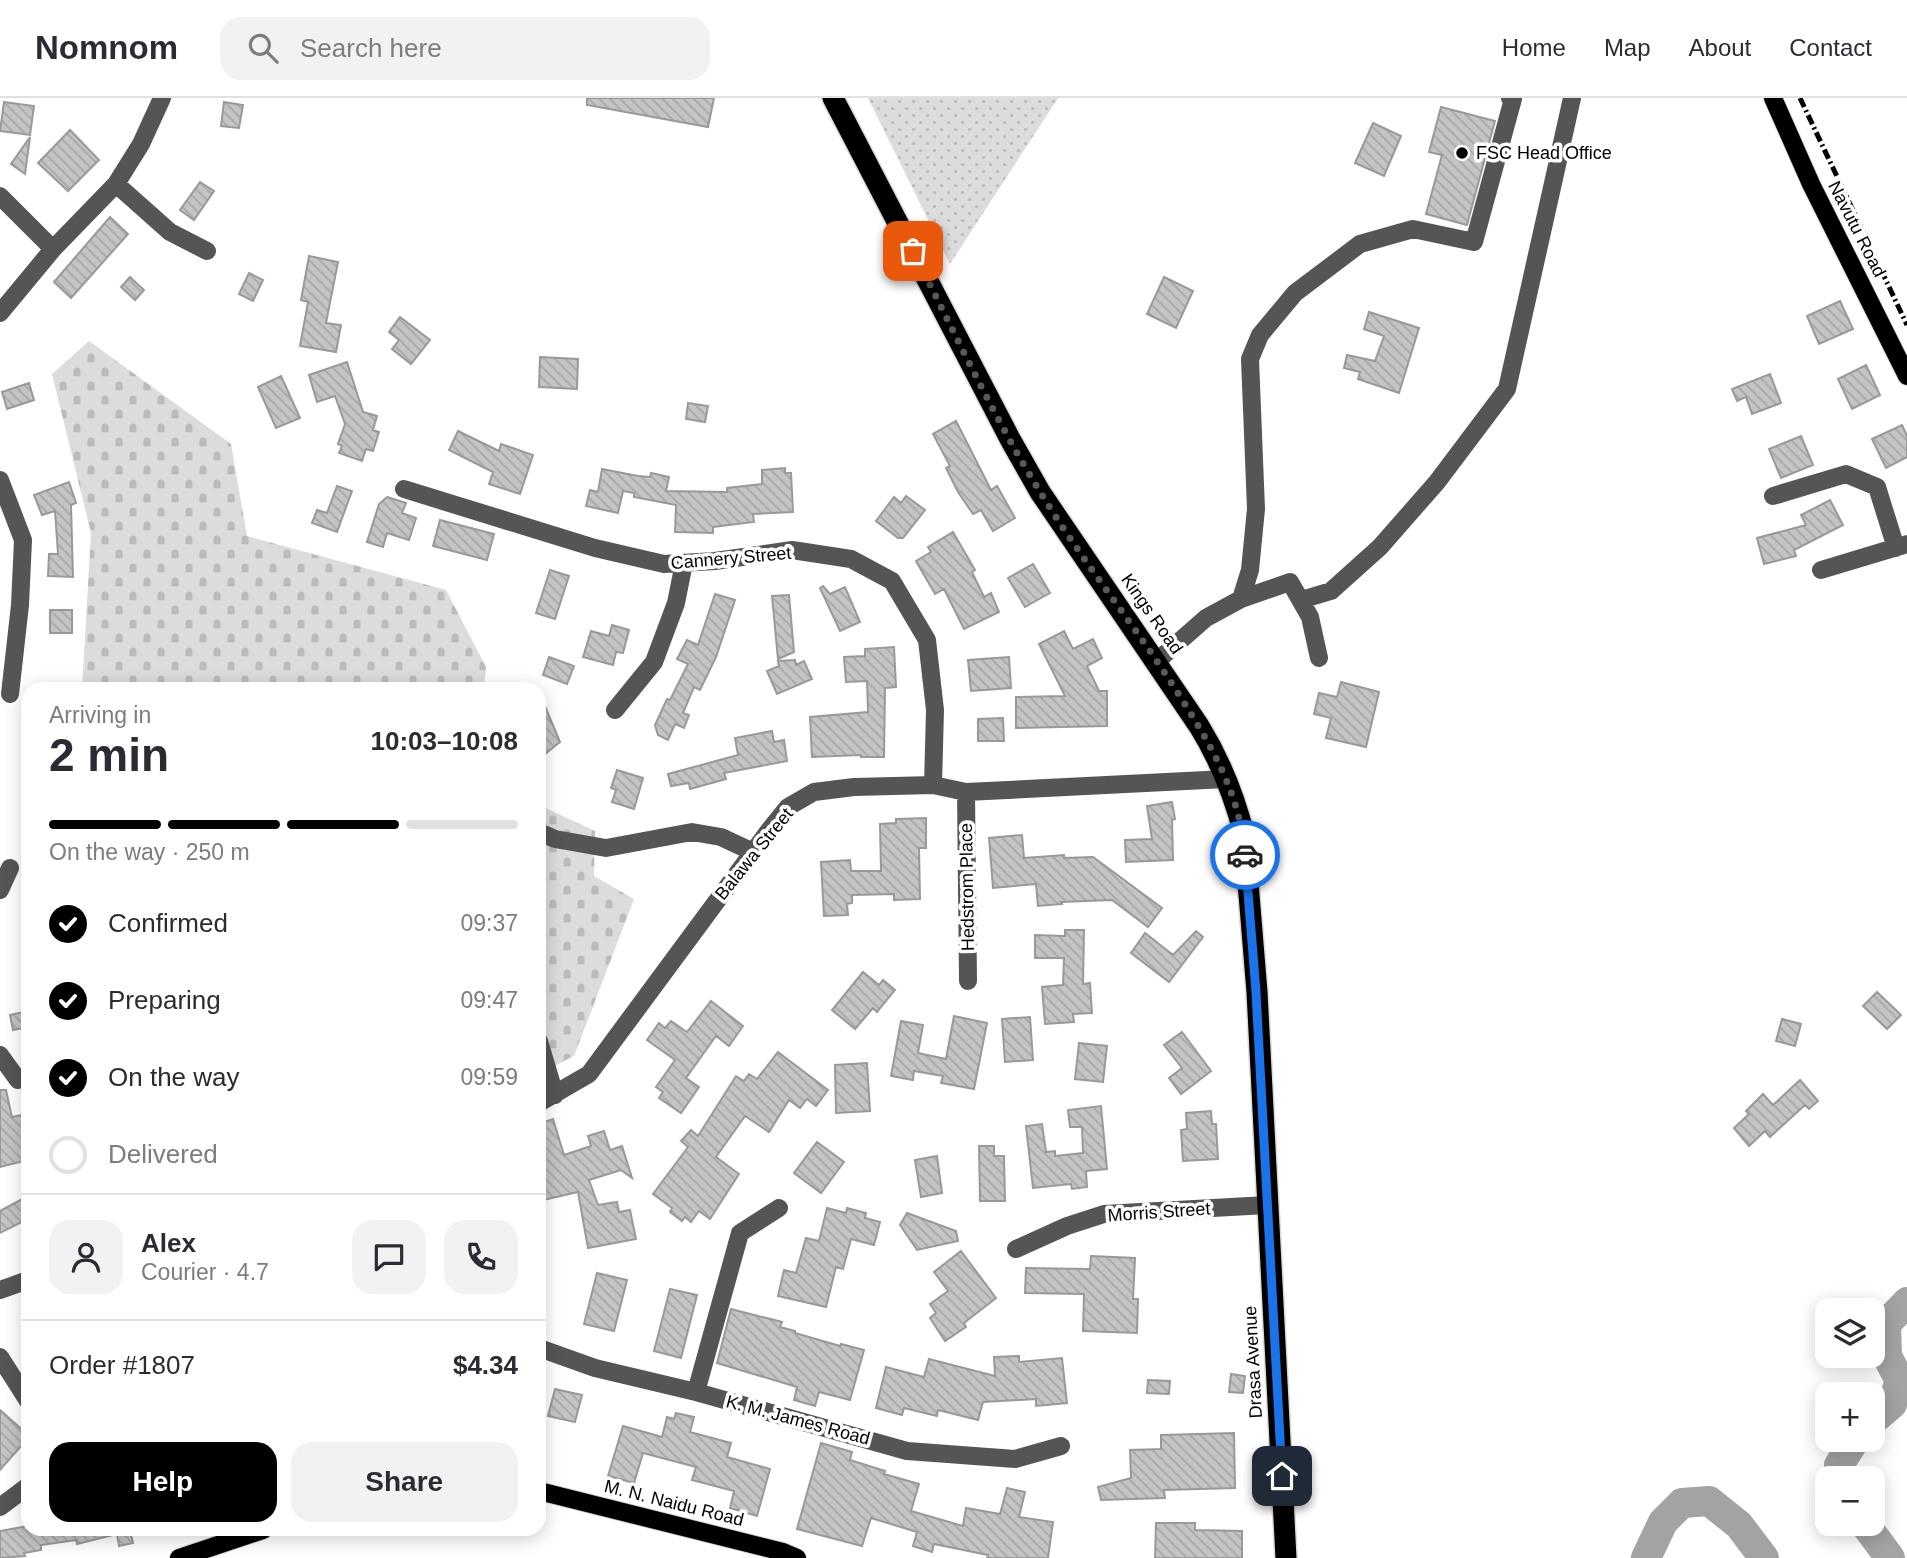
<!DOCTYPE html>
<meta charset="utf-8">
<style>
body{margin:0;font-family:Helvetica,sans-serif;background:#f2f2f3;color:#2b2b33;height:100vh;display:flex;flex-direction:column;font-size:26px;white-space:nowrap}
*{box-sizing:border-box;margin:0}
p{font-size:23px;color:#7c7c81}
.icon{flex:none;width:38px;height:38px;fill:none;stroke:currentColor;stroke-width:2;stroke-linecap:round;stroke-linejoin:round}
.map{position:relative;flex:1;overflow:hidden}
.side{position:absolute;left:21px;top:584px;width:525px;height:854px;display:flex;flex-direction:column;background:#fff;border-radius:21px;box-shadow:0 4px 18px #0003}
.side>*{flex:none}
.fabs{position:absolute;left:1815px;top:1200px;display:grid;gap:14px}
.fabs a{display:grid;place-items:center;width:70px;height:70px;border-radius:14px;background:#fff;box-shadow:0 4px 18px #0003;font-size:35px}
.pin{position:absolute;display:grid;place-items:center;width:60px;height:60px;color:#fff;margin:-30px;border-radius:14px;box-shadow:0 4px 10px #0006}
.courier{position:absolute;display:grid;place-items:center;width:70px;height:70px;margin:-35px;border:5px solid #1a73e8;border-radius:50%;background:#fff;color:#222;box-shadow:0 2px 9px #0007}
.summary em{font-style:normal;font-weight:800}
.summary div{display:flex;flex-direction:column-reverse}
.summary{display:flex;align-items:center;justify-content:space-between;height:119px;padding:0 28px}
h1{font-size:46px;font-weight:800;line-height:52px}
.bar{display:grid;grid-template-columns:repeat(4,1fr);gap:10px 7px;align-content:center;height:84px;padding:0 28px}
.bar i{height:9px;border-radius:5px;background:#e1e1e2}
.bar .on{background:#000}
.bar p{grid-column:span 4}
.line{display:flex;align-items:center;gap:18px;padding:0 28px;border-top:2px solid #e1e1e2}
.line div{flex:1}
.round{display:grid;place-items:center;flex:none;width:74px;height:74px;border-radius:21px;background:#f2f2f3}
ol{padding:0 28px;list-style:none}
li{display:flex;align-items:center;gap:21px;height:77px}
li p{margin-inline-start:auto}
li .icon{padding:7px;border-radius:50%;background:#000;color:#fff;stroke-width:4}
li:last-child{color:#7c7c81}
li i{width:38px;height:38px;border:4px solid #e1e1e2;border-radius:50%}
.button{display:flex;gap:14px;margin-top:auto;padding:14px 28px}
.button a{flex:1;height:80px;border-radius:21px;background:#000;color:#fff;font-size:28px;font-weight:800;line-height:80px;text-align:center}
.button a+a{background:#f2f2f3;color:#2b2b33}
header{display:flex;align-items:center;gap:42px;box-sizing:border-box;height:98px;padding:0 35px;background:#fff;border-bottom:2px solid #e1e1e2}
header strong{font-size:33px}
nav{display:flex;gap:38px;margin-inline-start:auto;font-size:24px}
.search{width:490px;height:63px;background:#f2f2f3;display:flex;align-items:center;gap:18px;box-sizing:border-box;padding:0 24px;border-radius:21px;color:#7c7c81;font-size:26px}
.map>svg:first-child{display:block}
</style>
<header>
<strong>Nomnom</strong>
<div class="search"><svg class="icon" aria-label="search" viewBox="0 0 24 24"><circle cx="10" cy="10" r="6"/><path d="M15 15l6 6"/></svg>Search here</div>
<nav><a>Home</a><a>Map</a><a>About</a><a>Contact</a></nav>
</header>
<div class="map">
<svg width="1907" height="1460" viewBox="0 0 1907 1460">
<defs>
<pattern id="grass-dots" width="8" height="8" patternUnits="userSpaceOnUse" patternTransform="scale(1.75)"><rect width="8" height="8" fill="#dcdcdc"/><path d="M2 2h.1M6 6h.1" fill="none" stroke="#bbb" stroke-width="1.8" stroke-linecap="round"/></pattern>
<pattern id="cemetery-stones" width="16" height="16" patternUnits="userSpaceOnUse" patternTransform="scale(1.75)"><rect width="16" height="16" fill="#dcdcdc"/><path d="M2 7V4a2 2 0 0 1 4 0v3zM10 15v-3a2 2 0 0 1 4 0v3z" fill="#bbb"/></pattern>
<pattern id="building-back-hatch" width="6" height="6" patternUnits="userSpaceOnUse" patternTransform="scale(1.75)"><rect width="6" height="6" fill="#c4c4c4"/><path d="M-1 5l2 2M0 0l6 6M5-1l2 2" fill="none" stroke="#a7a7a7"/></pattern>
</defs>
<rect width="100%" height="100%" fill="#fff"/>
<path fill="url(#grass-dots)" d="M868,0H1058L950,166Z"/>
<path fill="url(#cemetery-stones)" d="M89,243L231,346L247,438L446,492L486,569L484,591H82L91,435L52,276Z
M539,707L595,733L594,778L634,801L574,958L539,976Z"/>
<g fill="none" stroke-linecap="round" stroke-linejoin="round">
<path stroke="#a3a3a3" stroke-width="30" d="M1872,1323L1892,1306L1900,1283L1887,1258L1886,1226L1907,1204
M1843,1381L1839,1367L1855,1342
M1865,1426L1890,1460
M1646,1460L1663,1424L1682,1405L1709,1403L1739,1427L1764,1460"/>
</g>
<path fill="url(#building-back-hatch)" stroke="#999" stroke-width="2" d="M587,0H714L708,29L587,7Z
M4,4L34,8L30,37L0,33Z
M224,4L243,7L239,30L221,28Z
M1441,9L1495,23L1467,127L1426,116L1442,57L1429,54Z
M1373,25L1401,38L1384,78L1355,65Z
M70,32L99,62L68,93L38,65Z
M30,39L25,76L11,66Z
M200,84L214,93L194,122L180,112Z
M110,119L128,136L71,200L54,184Z
M309,158L338,164L326,225L341,227L336,254L300,248L308,204L301,202Z
M249,175L263,182L253,203L239,196Z
M130,179L144,192L135,202L121,189Z
M1164,179L1193,193L1176,230L1147,216Z
M1840,203L1853,231L1819,246L1807,218Z
M1369,214L1419,230L1399,295L1358,281L1360,274L1344,270L1347,257L1375,263L1384,238L1364,231Z
M400,219L430,242L411,266L392,251L399,242L389,234Z
M540,259L578,261L577,291L539,289Z
M347,264L363,314L377,318L373,332L379,334L373,353L366,351L362,363L339,355L342,348L338,346L345,326L335,298L317,304L309,277Z
M1866,267L1880,297L1852,311L1838,281Z
M1770,276L1781,305L1752,316L1746,299L1737,303L1732,291Z
M281,278L300,320L276,330L258,289Z
M29,285L34,302L7,311L2,294Z
M688,305L708,308L705,324L686,321Z
M956,323L991,392L997,388L1015,420L993,433L981,412L973,416L958,394L946,370L950,368L933,336Z
M1902,327L1907,338V359L1886,370L1872,341Z
M458,333L499,353L501,346L533,357L520,396L489,386L493,374L449,352Z
M1801,338L1813,367L1781,380L1769,351Z
M785,370V375H791L793,414L753,416L754,424L713,429V435L675,434L676,407L634,399V395L623,393L618,415L586,408L590,392L598,394L602,371L638,378L650,379L651,375L669,379L666,393L727,394V390L762,386V372Z
M69,384L76,405L71,407L73,479L48,478L49,456H58L55,413L42,417L34,397Z
M337,388L352,393L337,434L312,425L317,412L327,415Z
M906,398L925,412L903,440H898L876,423L894,399L901,405Z
M387,399L406,405L402,415L416,420L409,442L387,435L383,449L367,444L379,406Z
M1830,402L1843,427L1794,452L1796,458L1764,466L1757,440L1806,427L1801,417Z
M440,422L494,436L487,462L433,448Z
M953,434L975,472L972,474L984,499L991,495L999,514L964,531L944,491L935,496L916,463L931,454L928,449Z
M1033,466L1050,495L1025,509L1008,480Z
M550,472L569,478L555,521L536,515Z
M823,488L830,496L845,489L860,524L840,533L820,490Z
M715,496L735,502L716,559L700,592L694,589L683,615L689,617L684,630L675,626L668,642L658,637L655,627L667,601L670,602L688,566L677,561L687,542L698,547Z
M789,497L794,554L778,561L772,498Z
M50,512H72V535H50Z
M612,527L629,532L623,555L616,554L613,567L583,559L591,533L609,538Z
M1064,533L1073,551L1093,541L1102,560L1087,568L1099,593H1107V628L1016,630V599L1065,598L1039,546Z
M894,549L896,589L885,590L884,659H861V657L812,659L810,619L868,614L867,583L846,584L844,559L865,558V551Z
M549,559L574,568L567,586L543,577Z
M1009,559L1011,590L971,593L968,562Z
M795,562L796,567L804,563L812,581L777,596L767,573L779,568L778,563Z
M1341,584L1379,594L1366,649L1326,640L1331,620L1314,616L1319,595L1337,599Z
M539,594L560,644L539,661Z
M1003,620L1004,643H978V621Z
M772,633L774,644L784,642L787,663L724,675L726,681L690,691L689,685L671,688L668,676L738,657L735,640Z
M617,672L643,680L634,711L612,704L616,692L611,690Z
M1172,704L1175,721L1172,722L1173,762L1126,764L1125,742L1152,741L1147,708Z
M926,720V750H919L920,801L894,802V796L852,797V805L847,806L848,817L824,818L821,764L850,762L851,773H881L880,726L896,725V721Z
M1022,737L1024,760L1064,757V760L1093,759L1162,810L1148,829L1112,802L1061,804L1062,806L1038,808L1036,786L993,790L989,740Z
M1065,832H1084L1083,886L1090,885L1092,915L1073,916L1074,924L1045,926L1042,889L1063,887L1064,860H1035V837L1065,838Z
M1196,833L1203,839L1169,884L1131,855L1145,835L1173,857Z
M863,874L879,887L883,882L895,892L877,914L873,910L855,931L832,912Z
M1877,894L1901,917L1887,931L1863,908Z
M711,903L743,928L729,948L716,938L686,980L699,989L681,1015L659,1000L663,994L656,989L675,962L647,942L659,925L665,930L671,923L687,934Z
M28,913V929L13,932L10,917Z
M954,918L987,925L974,991L941,985L943,978L914,973L913,982L891,978L901,923L923,927L918,955L946,961Z
M1030,919L1033,962L1005,964L1002,921Z
M1782,921L1801,926L1795,948L1776,943Z
M1182,934L1211,973L1181,996L1169,980L1182,970L1164,947Z
M1079,945L1107,948L1103,984L1075,981Z
M778,954L828,992L816,1008L807,1001L800,1010L789,1002L769,1034L745,1018L716,1059L739,1076L710,1121L699,1113L691,1124L685,1119L682,1123L670,1114L672,1110L653,1096L688,1049L681,1043L691,1032L698,1038L736,978L744,983L749,976L757,981Z
M867,965L870,1013L836,1015L835,967Z
M1800,982L1818,1003L1809,1011L1805,1007L1770,1039L1765,1033L1749,1048L1734,1030L1749,1016L1746,1013L1763,996L1773,1007Z
M0,992H6L12,1019L22,1017L24,1027L28,1026V1062L0,1069Z
M1101,1008L1107,1071L1086,1073L1087,1089L1072,1091L1071,1086L1033,1090L1026,1028L1042,1026L1046,1054L1055,1053V1058L1083,1055L1082,1029H1070L1068,1012Z
M1211,1013L1212,1026H1216L1218,1061L1183,1063L1181,1032L1187,1031L1186,1015Z
M553,1021L564,1057L591,1048L588,1038L604,1033L610,1052L622,1048L632,1080L621,1072L589,1082L598,1107L617,1104L619,1114L630,1112L636,1141L588,1150L578,1094L539,1103V1026Z
M817,1044L844,1064L821,1095L794,1075Z
M979,1048H994V1058H1004L1005,1103H980Z
M937,1058L942,1095L921,1099L915,1062Z
M28,1098V1121L0,1135V1113Z
M827,1110L846,1115L847,1110L866,1115L865,1120L880,1124L874,1147L851,1141L843,1171L836,1169L826,1209L778,1198L784,1172L796,1175L806,1140L819,1143Z
M907,1115L956,1133L958,1143L917,1152L900,1127Z
M961,1153L996,1200L964,1225L966,1229L945,1243L930,1220L936,1215L930,1206L948,1193L934,1174Z
M1091,1158L1135,1160L1133,1201H1138L1137,1235L1083,1233L1084,1196L1025,1195L1026,1170L1090,1171Z
M597,1175L627,1182L614,1233L584,1226Z
M670,1191L697,1197L681,1260L654,1253Z
M731,1211L782,1224L780,1229L795,1233V1235L840,1248L841,1246L864,1252L850,1302L819,1294L815,1308L794,1302L797,1289L717,1265Z
M1019,1258V1264L1062,1260L1067,1305L1036,1308V1301L983,1304L978,1322L938,1312L937,1318L904,1310L902,1317L876,1310L886,1269L924,1279L929,1261L995,1278L994,1259Z
M1231,1276L1245,1278L1243,1295L1229,1294Z
M1148,1282L1170,1283L1169,1296L1147,1295Z
M555,1291L582,1297L575,1324L548,1318Z
M0,1312L28,1337V1340L0,1372Z
M676,1315L694,1319L690,1334L731,1345L727,1359L770,1371L757,1418L730,1410L734,1393L692,1382L696,1369L643,1355L634,1385L608,1378L623,1328L662,1339L667,1319L674,1321Z
M1234,1335L1235,1390L1164,1392L1165,1400L1101,1402L1098,1389L1131,1380L1130,1352L1161,1351V1337Z
M821,1345L852,1354L850,1362L885,1373L884,1376L919,1386L911,1413L963,1428L966,1410L1000,1416L1007,1390L1025,1394L1019,1419L1053,1424L1048,1460H987L988,1457L934,1446L932,1454L913,1448L917,1434L871,1420L862,1448L797,1431Z
M1156,1425H1195V1432L1242,1433V1460H1155Z
M28,1428V1432H130L133,1445L119,1448L117,1436L77,1446L76,1442L41,1447V1452L24,1455L25,1458L0,1460V1433Z"/>
<g fill="none" stroke-linecap="round" stroke-linejoin="round">
<g stroke="#dbdbdb" stroke-width="20">
<path id="major" d="M1773,0L1811,86L1907,278
M539,1393L783,1454L797,1460
M179,1460L263,1432"/>
</g>
<g stroke="#dbdbdb" stroke-width="24">
<path id="highway" d="M833,0L1010,341L1040,394L1199,628C1220,662 1234,697 1244,736L1257,894L1286,1460"/>
</g>
<path stroke="#555" stroke-width="18" d="M116,86L170,134L207,153
M0,98L53,151
M0,215L53,151L116,86L141,46L162,0
M0,382L23,442L20,507L10,596
M404,391L595,450L664,466L715,463L792,452L851,461L892,483L927,542L935,612L933,687
M1773,398L1846,376L1877,389L1896,450
M1821,472L1907,446
M1241,501L1290,484L1310,519L1319,560
M1301,502L1331,493L1380,449L1437,384L1507,291L1572,0
M1157,563L1206,520L1241,501L1250,472L1256,411L1250,261L1260,237L1295,195L1360,146L1413,131L1474,144L1513,1L1510,0
M615,612L654,564L676,505L684,465
M966,694L968,883
M539,734L555,741L606,750L692,734L721,739L753,754
M0,792L10,770
M539,943L555,997
M0,957L18,982
M539,1005L589,976L767,735L788,709L814,694L854,689L933,687L966,694L1226,681
M1016,1151L1067,1128L1104,1116L1267,1107
M0,1192L28,1182
M539,1250L595,1270L696,1294L907,1353L1015,1361L1061,1348
M0,1259L28,1303
M696,1294L740,1135L779,1110
M0,1409L28,1388"/>
<use href="#major" stroke="#000" stroke-width="18"/>
<use href="#highway" stroke="#000" stroke-width="21"/>
<path stroke="#000" stroke-width="5" stroke-dasharray="10 3.5 2 3.5" stroke-linecap="butt" d="M1800,0L1907,227"/>
</g>
<g fill="none" stroke-linecap="round" stroke-linejoin="round">
<path stroke="#595959" stroke-width="7" stroke-dasharray="0 12.6" d="M913,153C954,233 992,316 1039,392C1080,460 1131,522 1174,589C1208,642 1240,693 1245,757"/>
<path stroke="#1a73e8" stroke-width="9" d="M1245,757L1256,894L1282,1378"/>
</g>
<circle fill="#000" stroke="#fff" stroke-width="2.5" cx="1462" cy="55" r="7"/>
<g text-anchor="middle" stroke-width="7" stroke-linejoin="round" paint-order="stroke">
<g font-size="18" fill="#000" stroke="#fff" text-anchor="start">
<text x="1476" y="61">FSC Head Office</text>
</g>
<g font-size="18" fill="#000" stroke="#fff">
<text transform="translate(1857 131) rotate(63)" y="6">Navutu Road</text>
<text transform="translate(731 460) rotate(-5)" y="6">Cannery Street</text>
<text transform="translate(1152 516) rotate(55)" y="6">Kings Road</text>
<text transform="translate(754 756) rotate(-51)" y="6">Balawa Street</text>
<text transform="translate(967 789) rotate(-91)" y="6">Hedstrom Place</text>
<text transform="translate(1159 1114) rotate(-4)" y="6">Morris Street</text>
<text transform="translate(1253 1264) rotate(-93)" y="6">Drasa Avenue</text>
<text transform="translate(798 1322) rotate(15)" y="6">K. M. James Road</text>
<text transform="translate(674 1405) rotate(14)" y="6">M. N. Naidu Road</text>
</g>
</g>
</svg>
<div class="fabs">
<a><svg class="icon" aria-label="layers" viewBox="0 0 24 24"><path d="M12 4l9 5-9 5-9-5zM3 14l9 5 9-5"/></svg></a>
<a>+</a>
<a>−</a>
</div>
<div class="pin" style="left:913px;top:153px;background:#ea580c"><svg class="icon" aria-label="bag" viewBox="0 0 24 24"><path d="M5 8h14l-1 12H6zM9 8a3 3 0 0 1 6 0"/></svg></div>
<div class="pin" style="left:1282px;top:1378px;background:#1f2937"><svg class="icon" aria-label="home" viewBox="0 0 24 24"><path d="M3 11l9-7 9 7M6 9v11h12V9"/></svg></div>
<div class="courier" style="left:1245px;top:757px"><svg class="icon" aria-label="car" viewBox="0 0 24 24"><path d="M5 17H2v-5l4-1 3-4h7l3 4 3 1v5h-3M9 17h6M6 11h13"/><circle cx="7" cy="17" r="2"/><circle cx="17" cy="17" r="2"/></svg></div>
<section class="side">
<div class="summary"><div><h1>2 min</h1><p>Arriving in</p></div><em>10:03–10:08</em></div>
<div class="bar"><i class="on"></i><i class="on"></i><i class="on"></i><i></i><p>On the way · 250 m</p></div>
<ol>
<li><svg class="icon" aria-label="check" viewBox="0 0 24 24"><path d="M5 12l5 5 9-10"/></svg>Confirmed<p>09:37</p></li>
<li><svg class="icon" aria-label="check" viewBox="0 0 24 24"><path d="M5 12l5 5 9-10"/></svg>Preparing<p>09:47</p></li>
<li><svg class="icon" aria-label="check" viewBox="0 0 24 24"><path d="M5 12l5 5 9-10"/></svg>On the way<p>09:59</p></li>
<li><i></i>Delivered</li>
</ol>
<div class="line" style="height:126px"><a class="round"><svg class="icon" aria-label="person" viewBox="0 0 24 24"><circle cx="12" cy="8" r="4"/><path d="M4 21q1-7 8-7t8 7"/></svg></a><div><b>Alex</b><p>Courier · 4.7</p></div><a class="round"><svg class="icon" aria-label="chat" viewBox="0 0 24 24"><path d="M4 5h16v11H9l-5 4z"/></svg></a><a class="round"><svg class="icon" aria-label="phone" viewBox="0 0 24 24"><path d="M5 4h4l2 5-3 2q2 4 5 5l2-3 5 2v4C11 20 4 13 5 4z"/></svg></a></div>
<div class="line" style="height:91px"><div>Order #1807</div><b>$4.34</b></div>
<div class="button"><a>Help</a><a>Share</a></div>
</section>
</div>
